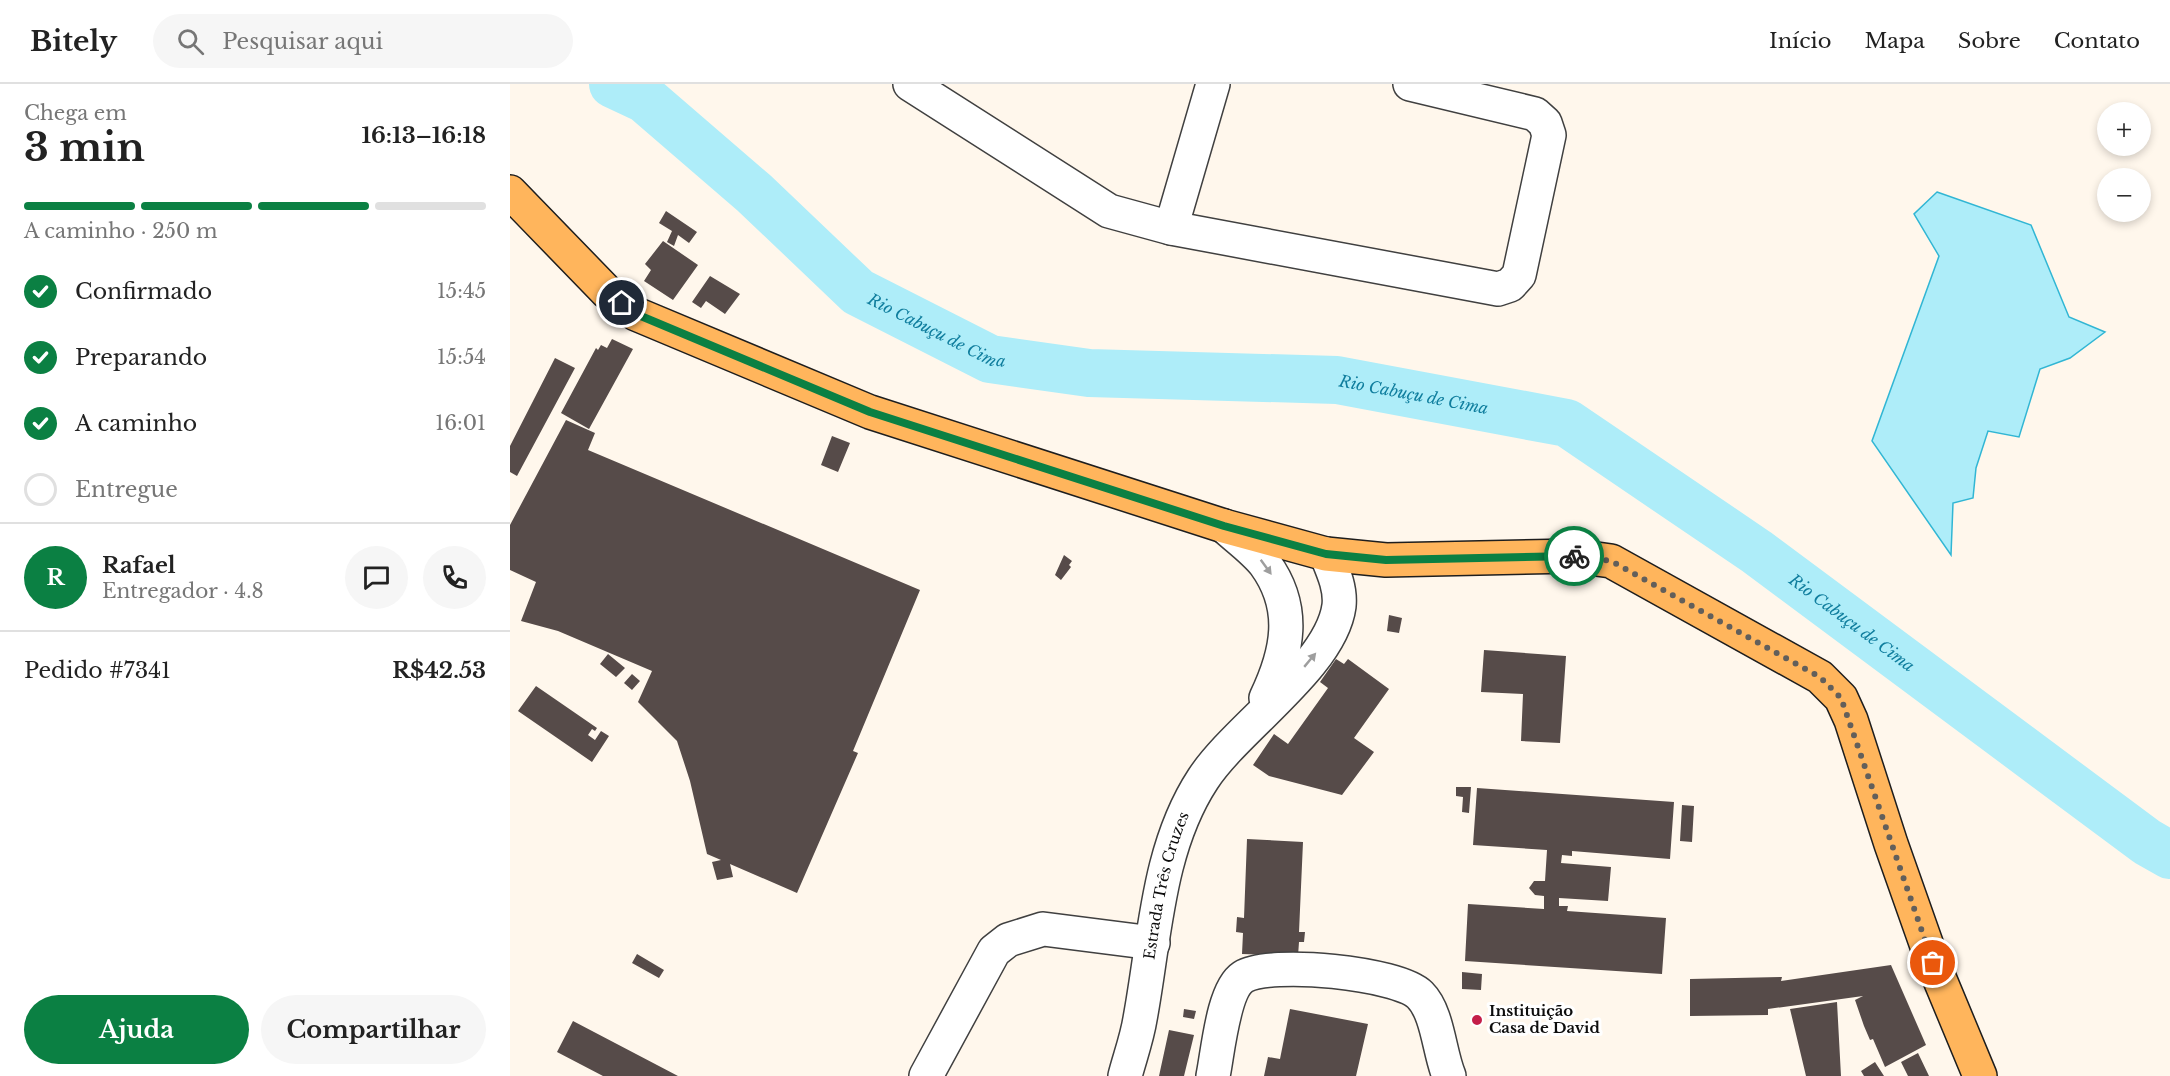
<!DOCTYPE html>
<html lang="pt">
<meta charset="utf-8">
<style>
body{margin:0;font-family:"Libre Baskerville",serif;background:#f6f6f6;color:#222;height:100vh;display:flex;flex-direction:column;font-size:22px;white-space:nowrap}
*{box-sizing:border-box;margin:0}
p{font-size:20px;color:#767676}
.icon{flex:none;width:33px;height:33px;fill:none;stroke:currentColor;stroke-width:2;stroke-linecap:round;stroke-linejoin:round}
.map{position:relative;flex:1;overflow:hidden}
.drawer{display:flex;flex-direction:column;background:#fff;width:510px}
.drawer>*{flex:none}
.tools{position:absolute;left:1587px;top:18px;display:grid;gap:12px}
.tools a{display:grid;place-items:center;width:54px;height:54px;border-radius:50%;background:#fff;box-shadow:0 3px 9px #0003;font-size:30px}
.pin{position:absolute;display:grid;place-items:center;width:51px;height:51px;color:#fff;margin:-26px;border:3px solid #fff;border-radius:50%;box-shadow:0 2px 6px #0007}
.courier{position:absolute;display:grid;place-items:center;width:60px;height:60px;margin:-30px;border:4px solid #0b8043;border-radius:50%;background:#fff;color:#222;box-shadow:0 2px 8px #0007}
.head em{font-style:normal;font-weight:800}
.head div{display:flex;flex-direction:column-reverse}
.head{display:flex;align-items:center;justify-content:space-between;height:102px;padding:0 24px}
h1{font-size:39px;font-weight:800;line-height:45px}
.bar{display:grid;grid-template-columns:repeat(4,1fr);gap:9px 6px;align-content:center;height:72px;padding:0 24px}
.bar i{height:8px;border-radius:4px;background:#e0e0e0}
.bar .current{background:#0b8043}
.bar p{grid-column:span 4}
.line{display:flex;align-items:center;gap:15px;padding:0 24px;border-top:2px solid #e0e0e0}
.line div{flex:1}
.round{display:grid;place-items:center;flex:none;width:63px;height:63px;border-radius:32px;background:#f6f6f6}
ol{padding:0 24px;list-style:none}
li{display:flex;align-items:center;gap:18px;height:66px}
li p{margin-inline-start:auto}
li .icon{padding:6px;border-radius:50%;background:#0b8043;color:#fff;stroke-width:4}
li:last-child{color:#767676}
li i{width:33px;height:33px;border:3px solid #e0e0e0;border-radius:50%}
.action{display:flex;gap:12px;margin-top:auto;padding:12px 24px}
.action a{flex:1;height:69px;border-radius:36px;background:#0b8043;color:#fff;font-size:24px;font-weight:800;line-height:69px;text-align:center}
.action a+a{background:#f6f6f6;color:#222}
header{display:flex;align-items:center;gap:36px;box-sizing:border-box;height:84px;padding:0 30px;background:#fff;border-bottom:2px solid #e0e0e0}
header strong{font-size:28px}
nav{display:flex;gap:33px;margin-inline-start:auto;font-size:21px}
.search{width:420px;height:54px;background:#f6f6f6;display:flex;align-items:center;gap:15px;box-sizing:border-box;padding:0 21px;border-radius:33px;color:#767676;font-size:22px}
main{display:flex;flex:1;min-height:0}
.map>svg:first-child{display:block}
</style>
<header>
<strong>Bitely</strong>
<div class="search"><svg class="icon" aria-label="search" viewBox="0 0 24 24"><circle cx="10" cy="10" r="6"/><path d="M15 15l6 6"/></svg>Pesquisar aqui</div>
<nav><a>Início</a><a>Mapa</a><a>Sobre</a><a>Contato</a></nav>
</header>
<main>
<section class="drawer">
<div class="head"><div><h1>3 min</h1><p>Chega em</p></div><em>16:13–16:18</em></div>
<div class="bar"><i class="current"></i><i class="current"></i><i class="current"></i><i></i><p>A caminho · 250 m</p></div>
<ol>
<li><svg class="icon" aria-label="check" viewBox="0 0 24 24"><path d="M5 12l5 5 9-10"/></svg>Confirmado<p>15:45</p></li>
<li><svg class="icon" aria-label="check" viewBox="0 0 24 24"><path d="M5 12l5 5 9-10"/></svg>Preparando<p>15:54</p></li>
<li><svg class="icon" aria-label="check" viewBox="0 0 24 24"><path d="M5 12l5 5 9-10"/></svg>A caminho<p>16:01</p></li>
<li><i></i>Entregue</li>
</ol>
<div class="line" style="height:108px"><b class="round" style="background:#0b8043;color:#fff">R</b><div><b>Rafael</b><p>Entregador · 4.8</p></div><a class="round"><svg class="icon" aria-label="chat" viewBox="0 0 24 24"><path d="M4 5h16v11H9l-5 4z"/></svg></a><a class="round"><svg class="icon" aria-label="phone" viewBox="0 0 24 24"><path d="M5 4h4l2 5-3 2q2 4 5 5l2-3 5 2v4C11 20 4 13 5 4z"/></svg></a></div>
<div class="line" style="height:78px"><div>Pedido #7341</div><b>R$42.53</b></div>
<div class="action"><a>Ajuda</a><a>Compartilhar</a></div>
</section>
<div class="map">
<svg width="1660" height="992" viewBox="0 0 1660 992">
<rect width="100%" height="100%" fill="#fff7ec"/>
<path fill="#aeedf9" stroke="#31b6d4" stroke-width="1.5" d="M1427,108L1521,141L1559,233L1595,248L1560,274L1530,285L1509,353L1478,347L1466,384L1463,414L1443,419L1441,471L1362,357L1429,172L1404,130Z"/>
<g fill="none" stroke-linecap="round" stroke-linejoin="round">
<path stroke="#aeedf9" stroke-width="48" id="s1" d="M103,0L135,15L244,109L348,208L480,275L579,289L827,296L1057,339L1247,468L1637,758L1660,771"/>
</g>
<path fill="#564b49" d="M156,127L187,148L179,159L168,151L164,162L157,158L162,147L149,139Z
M153,157L188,181L163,216L134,197L141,186L135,180Z
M200,192L230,210L215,230L196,217L191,224L182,218Z
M102,255L123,265L79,345L51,329L86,264L88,266L91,261L97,264Z
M45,274L65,284L7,392L0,388V362Z
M56,336L85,349L78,366L410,506L343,667L348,669L287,809L220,780L223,793L207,796L202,778L211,776L197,770L180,697L167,657L128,618L142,587L48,547L11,537L26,498L0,486V441Z
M322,352L340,359L328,388L311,381Z
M554,471L562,477L559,481L561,483L551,496L545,491Z
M879,531L892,534L889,549L877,547Z
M974,566L1056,572L1050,659L1011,657L1013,610L971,608Z
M98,570L115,584L106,593L90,580Z
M826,575L834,580L838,575L879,605L844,654L864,668L832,711L759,692L743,681L764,650L778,660L818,604L810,598Z
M122,590L130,597L122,606L114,599Z
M26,602L87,644L85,647L82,645L78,651L85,656L91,647L99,652L82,678L8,627Z
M946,703H961L959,729L952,728L953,713L946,712Z
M967,704L1164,718L1160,775L1062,767V772L1052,771L1051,779L1101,783L1098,817L1049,814V822H1058L1057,827L1156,834L1152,890L955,877L958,820L1034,825V812L1025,811L1019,804L1024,797H1035L1037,766L963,761Z
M1172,721L1184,722L1182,758L1170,757Z
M737,755L793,758L789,848H795L794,858H789L788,872L732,870L733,849L726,848L727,833L734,834Z
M127,870L154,886L149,894L122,879Z
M1381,881L1416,961L1375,983L1363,955L1360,956L1354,942L1345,916L1353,912L1258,925V931L1180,932V895L1272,893L1271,897Z
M952,888L972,890L971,906L952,905Z
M1327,918L1331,992H1296L1280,925Z
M674,925L686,927L684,935L673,933Z
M780,925L858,940L846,992H754L758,973L770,975Z
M63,937L168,992H93L47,968Z
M659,946L684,951L674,992H649Z
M1408,969L1419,992H1398L1391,978Z
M1365,978L1374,992H1354L1351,987Z"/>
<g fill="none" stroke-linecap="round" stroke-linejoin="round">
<g stroke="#404040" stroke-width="36">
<g id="minor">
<path d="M400,0L599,127L661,144L988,205L1000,201L1009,191L1039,51L1035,39L1025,30L900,0"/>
<path d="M661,144L703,0"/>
<path d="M714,442C727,454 744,466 755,480C787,524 778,568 756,614"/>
<path d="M416,992L484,867L498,856L533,845L643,859"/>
<path id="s2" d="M615,992C620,973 627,954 630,935C645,855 647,765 693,695C726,644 821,582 829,522C831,504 823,487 816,470"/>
<path d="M703,992C708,968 713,906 733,893C760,876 888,889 910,911C928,929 929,968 939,992"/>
</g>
</g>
<g stroke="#1e1e1e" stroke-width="36">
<path id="major" d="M0,108L97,208L126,230L360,328L714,442L816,470L876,476L1065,472L1101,477L1310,593L1331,614L1341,636L1381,760L1423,879L1470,992"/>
</g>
<use href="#minor" stroke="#fff" stroke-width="33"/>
<use href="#major" stroke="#ffb55c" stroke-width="33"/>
</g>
<defs><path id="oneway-solid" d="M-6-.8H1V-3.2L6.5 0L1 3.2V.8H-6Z" transform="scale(1.5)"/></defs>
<g fill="#9e9e9e">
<use href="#oneway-solid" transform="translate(756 483) rotate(54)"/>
<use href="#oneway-solid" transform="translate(800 576) rotate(-50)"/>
</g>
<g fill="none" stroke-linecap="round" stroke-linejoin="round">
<path stroke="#625f5b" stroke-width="6" stroke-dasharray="0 10.8" d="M1064,472L1101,477L1310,593L1331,614L1423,879"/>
<path stroke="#0b8043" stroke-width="8" d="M112,219L126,230L360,328L714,442L816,470L876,476L1064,472"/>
</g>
<circle fill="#c41e49" stroke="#fff" stroke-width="2" cx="967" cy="936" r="6"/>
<g text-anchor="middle" stroke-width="6" stroke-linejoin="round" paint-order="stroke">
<g font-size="15" fill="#0d0d0d" stroke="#fff">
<text dy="5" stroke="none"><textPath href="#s2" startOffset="195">Estrada Três Cruzes</textPath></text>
</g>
<g font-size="15" font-weight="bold" fill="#0d0d0d" stroke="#fff" text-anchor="start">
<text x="979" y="932">Instituição<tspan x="979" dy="17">Casa de David</tspan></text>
</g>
<g font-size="16" font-style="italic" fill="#107e9e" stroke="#fff">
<text dy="6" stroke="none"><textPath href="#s1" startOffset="411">Rio Cabuçu de Cima</textPath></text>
<text dy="6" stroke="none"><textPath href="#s1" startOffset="897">Rio Cabuçu de Cima</textPath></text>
<text dy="6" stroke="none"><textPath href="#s1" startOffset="1401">Rio Cabuçu de Cima</textPath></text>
</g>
</g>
</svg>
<div class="tools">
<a>+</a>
<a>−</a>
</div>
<div class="pin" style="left:1423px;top:879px;background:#ea580c"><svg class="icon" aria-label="bag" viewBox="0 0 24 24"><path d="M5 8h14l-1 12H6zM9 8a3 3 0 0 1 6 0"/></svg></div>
<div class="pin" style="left:112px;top:219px;background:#1f2937"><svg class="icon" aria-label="home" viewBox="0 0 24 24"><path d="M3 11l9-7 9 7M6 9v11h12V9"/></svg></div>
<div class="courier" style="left:1064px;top:472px"><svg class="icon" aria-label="bike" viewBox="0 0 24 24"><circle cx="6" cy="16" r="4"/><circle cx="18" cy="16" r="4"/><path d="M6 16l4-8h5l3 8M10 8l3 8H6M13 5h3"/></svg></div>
</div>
</main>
